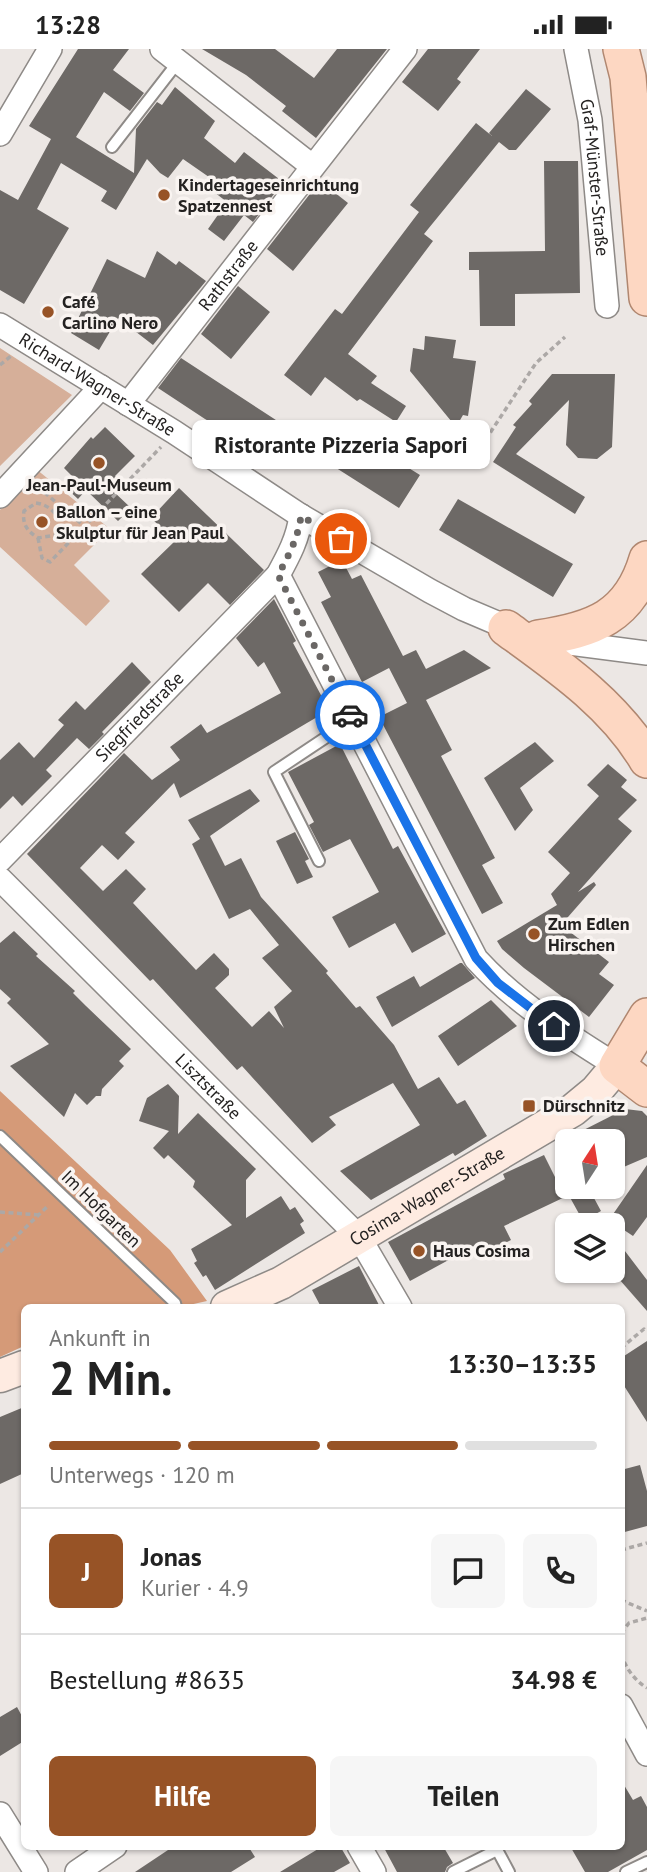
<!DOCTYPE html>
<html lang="de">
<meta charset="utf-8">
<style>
body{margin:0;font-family:"PT Sans",sans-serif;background:#f6f6f6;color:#222;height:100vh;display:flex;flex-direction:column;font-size:26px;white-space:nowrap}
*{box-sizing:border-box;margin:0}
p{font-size:23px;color:#767676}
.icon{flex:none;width:38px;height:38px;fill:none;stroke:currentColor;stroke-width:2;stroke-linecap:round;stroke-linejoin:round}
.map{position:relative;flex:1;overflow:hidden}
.sheet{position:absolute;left:21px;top:1255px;width:604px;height:546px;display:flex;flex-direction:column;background:#fff;border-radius:10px;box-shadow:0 2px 5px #0004}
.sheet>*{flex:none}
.needle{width:46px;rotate:12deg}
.fabs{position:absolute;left:555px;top:1080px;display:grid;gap:14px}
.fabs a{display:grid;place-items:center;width:70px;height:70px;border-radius:10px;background:#fff;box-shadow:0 2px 5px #0004;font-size:35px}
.pin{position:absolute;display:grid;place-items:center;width:60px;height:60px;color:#fff;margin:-30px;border:4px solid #fff;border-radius:50%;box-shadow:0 2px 7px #0007}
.courier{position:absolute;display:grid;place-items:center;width:70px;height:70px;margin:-35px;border:5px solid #1a73e8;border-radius:50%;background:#fff;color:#222;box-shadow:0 2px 9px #0007}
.bubble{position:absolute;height:49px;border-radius:10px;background:#fff;box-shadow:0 2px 5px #0004;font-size:23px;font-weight:600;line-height:49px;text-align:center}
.overview em{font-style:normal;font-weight:600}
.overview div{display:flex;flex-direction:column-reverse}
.overview{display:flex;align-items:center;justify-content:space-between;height:119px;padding:0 28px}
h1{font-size:46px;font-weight:600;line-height:52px}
.bar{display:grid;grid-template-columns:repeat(4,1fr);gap:10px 7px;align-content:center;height:84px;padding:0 28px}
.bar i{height:9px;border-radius:5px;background:#e0e0e0}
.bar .active{background:#975326}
.bar p{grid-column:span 4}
.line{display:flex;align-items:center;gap:18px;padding:0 28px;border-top:2px solid #e0e0e0}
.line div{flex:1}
.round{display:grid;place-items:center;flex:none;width:74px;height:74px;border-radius:10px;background:#f6f6f6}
.cta{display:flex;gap:14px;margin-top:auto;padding:14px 28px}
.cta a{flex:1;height:80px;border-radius:10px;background:#975326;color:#fff;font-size:28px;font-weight:600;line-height:80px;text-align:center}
.cta a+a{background:#f6f6f6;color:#222}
.status{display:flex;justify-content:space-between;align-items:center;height:49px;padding:0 35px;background:#fff;direction:ltr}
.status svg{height:19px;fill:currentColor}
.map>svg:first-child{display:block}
</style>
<div class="status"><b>13:28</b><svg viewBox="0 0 49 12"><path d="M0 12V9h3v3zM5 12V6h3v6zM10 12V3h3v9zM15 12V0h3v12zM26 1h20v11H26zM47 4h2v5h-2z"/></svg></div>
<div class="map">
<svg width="647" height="1823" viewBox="0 0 647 1823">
<rect width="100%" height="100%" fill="#ece7e4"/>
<path fill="#d6af99" d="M0,299L72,346L0,417Z
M36,420L110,480L74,516L110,552L86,577L0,498V461Z"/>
<path fill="#d59a78" d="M0,1042L170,1201L207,1252L180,1258H24V1297L0,1308Z"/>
<path fill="#6d6966" d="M78,0H129L113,21L144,44L130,62L104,43L76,88L134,124L136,80L157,53L162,56L175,38L215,72L204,89L235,114L244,103L283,133L253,173L244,166L224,192L208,180L227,153L214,143L219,135L183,110L168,129L160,124L147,110L116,161L101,152L107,142L61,114L37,160L69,179L24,255L0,241V141L18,151L51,90L29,77Z
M202,0H275L314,29L337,0H387L316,89L282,62L286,57L246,26Z
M428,0H480L457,30L461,33L438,62L402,33Z
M526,40L551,60L516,101H509L499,93L424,185L433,192L348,305L377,327L371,334L406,357L396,373L360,350L357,352L325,328L311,347L284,326L335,260L342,265L419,163L410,156L476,74L492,87L489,84Z
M544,112H578L580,244L515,245V277H480L479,221H469V203L545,202Z
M320,132L348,154L293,222L267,200Z
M157,202L176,216L179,212L206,232L153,296L118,269L99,301L71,284L107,210L145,229Z
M238,237L270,263L231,310L201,285Z
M425,287L456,291L453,309L476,312L468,367L463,366L456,378L410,322L413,299L424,301Z
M181,309L279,373L262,402L205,370L158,339Z
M552,325H615L612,398L597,410L578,409L566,396L569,351L516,405L585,448L575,465L493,413L516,378L513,376L532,355L529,352Z
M435,376L451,386L441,403L425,392Z
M105,378L135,407L115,427L122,434L113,442L131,459L118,472L86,441L78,450L64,437L73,428L64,419L91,388L93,390Z
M330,390L369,413L378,400L420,426L399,459L319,408Z
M179,439L264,521L230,556L208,534L179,563L141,525L175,492L151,469Z
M458,450L573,515L553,548L439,481Z
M342,511L352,530L361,526L403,607L416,601L426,620L464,601L491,619L426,651L452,701L441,707L495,809L482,816L503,854L482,865L379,668L407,654L389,619L362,633L321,553L331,548L318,523Z
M274,550L296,592L293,594L329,661L180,749L174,734L125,784L135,793L118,811L102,796L80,819L103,842L126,820L146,840L133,854L196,921L214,904L229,920V926L215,939L252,978L269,962L284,979L274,958L292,942L262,909L279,896L250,860L229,870L192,795L200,790L188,771L250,740L260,752L210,787L225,817L241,809L261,848L328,922L326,924L356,959L360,957L394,996L418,1040L439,1028L457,1055L465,1051L487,1087L455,1107L453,1104L371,1151L340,1122L420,1076L393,1034L329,1068L336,1076L312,1094L242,1017L237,1021L153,930L150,932L27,805L124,704L152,731L180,711L170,698L201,675L207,684L281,644L264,613L258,618L236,589Z
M132,613L151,633L102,683L104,685L89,700L77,689L46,721L52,727L22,757L13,747L0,760V711L19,693L34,709L64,676L58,671L76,652L85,661Z
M535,693L554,712L520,739L533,761L515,782L484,729Z
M340,695L393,800L398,797L446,885L412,904L395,874L349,899L332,868L379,843L350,790L323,803L309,776L314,773L288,723Z
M608,715L627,731L621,738L637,751L618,770L632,782L578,843L594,833L596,836L561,876L609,913L599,925L614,936L589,968L524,919L502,900L497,892L557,856L551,845L570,824L548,803L599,747L587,736Z
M295,783L309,810L305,812L313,828L297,835L276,792Z
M14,882L38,905L36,907L75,942L73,944L86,957L131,1000L119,1012L124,1017L102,1040L101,1047H96L87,1056L75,1044L64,1068L10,1017L49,995L7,954L11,950L0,940V894Z
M460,914H462L475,929L392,978L376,948L414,927L420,938Z
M491,951L517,977L458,1017L438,987Z
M168,1035L179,1047L178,1085L198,1064L256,1120L246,1131V1169L281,1147L290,1161L295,1158L304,1172L300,1175L305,1184L215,1241L206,1226L203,1228L194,1214L197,1212L191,1200L232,1176L193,1138L195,1132L168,1106L164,1110L153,1099L169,1082L139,1072L147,1049Z
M625,1060L642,1062L647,1067V1108L612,1123V1092H562Z
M544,1106L556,1130L567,1124V1138H588L601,1162L583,1172L567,1143V1147L504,1177L511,1191L483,1205L478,1195L410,1232L388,1193L505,1130L503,1125Z
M647,1116V1168L633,1187L609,1171Z
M612,1185L647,1231V1262L612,1222Z
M359,1217L380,1258H321L312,1241Z
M647,1292V1373L621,1332V1309Z
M24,1358V1424L0,1435V1368Z
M640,1416L647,1442V1477L621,1484V1421Z
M17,1658L24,1671V1692L0,1707V1668Z
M621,1731L633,1751L641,1747L647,1758V1801L608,1823H585L570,1797H621Z
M174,1797H248L255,1808L231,1823H135Z
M323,1797H340L350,1814L334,1823H280Z
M383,1797H443L453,1814L447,1818L445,1823H397Z"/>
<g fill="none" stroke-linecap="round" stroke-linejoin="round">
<g stroke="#8e8a87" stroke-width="14">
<path id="service" d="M112,98L178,13
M319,812L274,723L352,671
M0,1087L175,1254L176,1258
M495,1797L509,1823
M453,1823L497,1801
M626,1823L647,1813"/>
</g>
<g stroke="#8e8a87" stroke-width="26">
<g id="minor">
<path d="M162,0L312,117"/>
<path id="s1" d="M576,0L590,71L607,257"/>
<path d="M0,85L50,0"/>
<path id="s2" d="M0,276L174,383L301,467L430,542L464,560L518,583"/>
<path id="s3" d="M128,355L405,0"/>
<path d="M0,447L101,338"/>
<path d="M278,526L476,910C516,954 566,985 617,1017"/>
<path d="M554,592L647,604"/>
<path id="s4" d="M0,811L278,526C289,506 298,489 301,467"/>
<path id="s5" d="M0,830L359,1188L400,1258"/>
<path d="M621,1657L647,1705"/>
<path d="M0,1765L36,1823"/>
<path d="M359,1797L374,1823"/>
<path d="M77,1823L115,1797"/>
</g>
</g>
<g stroke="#8e8a87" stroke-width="35">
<g id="secondary">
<path id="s6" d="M227,1258L281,1234L573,1061L596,1042L617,1017"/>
<path d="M0,1327L24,1318"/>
</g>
</g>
<g stroke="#b08770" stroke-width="38">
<path id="primary" d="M621,0L628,28L647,249
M506,579C557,616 614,655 647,711
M538,589C593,581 630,568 647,510
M647,967L617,1017L647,1040"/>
</g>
<path stroke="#aca8a6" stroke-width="3.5" stroke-dasharray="5 3.5" stroke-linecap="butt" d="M0,316L11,307
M467,419L536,314L565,288
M38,438L84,477
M36,454C52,456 65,471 56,486L38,489C27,482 22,475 24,462Z
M38,489L42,509L50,513L161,398
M0,1163L39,1166
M0,1203L49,1156
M621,1299L644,1280L647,1283
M621,1501L647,1494
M621,1551L647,1562
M621,1584L629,1574L647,1569
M621,1605C626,1619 634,1631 647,1639"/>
<use href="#service" stroke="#fff" stroke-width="10"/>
<use href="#minor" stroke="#fff" stroke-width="23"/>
<use href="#secondary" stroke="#feebe1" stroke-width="32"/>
<use href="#primary" stroke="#fdd7c2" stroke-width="35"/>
</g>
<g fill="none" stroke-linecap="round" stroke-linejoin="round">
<path stroke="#6a6765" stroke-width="7" stroke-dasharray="0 12.6" d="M341,490L301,467C298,489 289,506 278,526L350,666"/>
<path stroke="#1a73e8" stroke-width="9" d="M350,666L476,909L498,934L554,977"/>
</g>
<g fill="#975326" stroke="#f9f4f1" stroke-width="2.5">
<circle cx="164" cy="146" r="7"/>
<circle cx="48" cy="263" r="7"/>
<circle cx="99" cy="414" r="7"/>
<circle cx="42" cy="473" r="7"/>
<circle cx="534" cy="885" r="7"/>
<rect x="522" y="1050" width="14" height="14" rx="3.5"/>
<circle cx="419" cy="1202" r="7"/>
</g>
<g text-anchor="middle" stroke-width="7" stroke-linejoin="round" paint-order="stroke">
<g font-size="18" fill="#242221" stroke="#f9f4f1">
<text dy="6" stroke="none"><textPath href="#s1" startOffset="130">Graf-Münster-Straße</textPath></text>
<text dy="6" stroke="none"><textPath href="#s3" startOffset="163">Rathstraße</textPath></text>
<text dy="6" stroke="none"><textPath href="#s2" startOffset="114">Richard-Wagner-Straße</textPath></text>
<text dy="6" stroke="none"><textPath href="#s4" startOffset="200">Siegfriedstraße</textPath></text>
<text dy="6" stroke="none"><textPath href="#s5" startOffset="294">Lisztstraße</textPath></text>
<text dy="6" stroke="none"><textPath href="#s6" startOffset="229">Cosima-Wagner-Straße</textPath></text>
<text transform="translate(101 1160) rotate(44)" y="6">Im Hofgarten</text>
</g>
<g font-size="18" font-weight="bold" fill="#242221" stroke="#f9f4f1" text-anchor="start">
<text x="178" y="142">Kindertageseinrichtung<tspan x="178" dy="21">Spatzennest</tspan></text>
<text x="62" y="259">Café<tspan x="62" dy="21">Carlino Nero</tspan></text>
<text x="99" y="442" text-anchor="middle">Jean-Paul-Museum</text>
<text x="56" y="469">Ballon – eine<tspan x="56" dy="21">Skulptur für Jean Paul</tspan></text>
<text x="548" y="881">Zum Edlen<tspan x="548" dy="21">Hirschen</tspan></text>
<text x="543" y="1063">Dürschnitz</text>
<text x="433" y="1208">Haus Cosima</text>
</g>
</g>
</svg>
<div class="fabs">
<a><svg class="needle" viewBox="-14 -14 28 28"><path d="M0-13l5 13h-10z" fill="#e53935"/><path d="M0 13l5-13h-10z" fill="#767676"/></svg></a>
<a><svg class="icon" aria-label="layers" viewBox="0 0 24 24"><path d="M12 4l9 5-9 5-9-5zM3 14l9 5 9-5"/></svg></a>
</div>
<div class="pin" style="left:341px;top:490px;background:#ea580c"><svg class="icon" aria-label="bag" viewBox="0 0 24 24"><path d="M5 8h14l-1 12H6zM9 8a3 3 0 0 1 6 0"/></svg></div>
<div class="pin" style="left:554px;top:977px;background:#1f2937"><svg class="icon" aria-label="home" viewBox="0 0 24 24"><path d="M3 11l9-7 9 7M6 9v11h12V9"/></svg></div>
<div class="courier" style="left:350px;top:666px"><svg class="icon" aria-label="car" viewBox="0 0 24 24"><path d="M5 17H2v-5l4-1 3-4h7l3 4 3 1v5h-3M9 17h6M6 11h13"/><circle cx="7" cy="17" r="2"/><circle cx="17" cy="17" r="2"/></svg></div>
<div class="bubble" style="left:192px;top:371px;width:298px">Ristorante Pizzeria Sapori</div>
<section class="sheet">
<div class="overview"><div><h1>2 Min.</h1><p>Ankunft in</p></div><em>13:30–13:35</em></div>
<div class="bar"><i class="active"></i><i class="active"></i><i class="active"></i><i></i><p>Unterwegs · 120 m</p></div>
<div class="line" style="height:126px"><b class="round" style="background:#975326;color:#fff">J</b><div><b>Jonas</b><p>Kurier · 4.9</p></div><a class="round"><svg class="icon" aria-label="chat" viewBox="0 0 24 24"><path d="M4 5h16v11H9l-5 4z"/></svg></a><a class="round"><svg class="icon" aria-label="phone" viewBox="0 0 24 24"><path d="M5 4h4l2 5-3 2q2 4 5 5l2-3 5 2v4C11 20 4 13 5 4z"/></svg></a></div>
<div class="line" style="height:91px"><div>Bestellung #8635</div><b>34.98 €</b></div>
<div class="cta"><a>Hilfe</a><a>Teilen</a></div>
</section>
</div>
